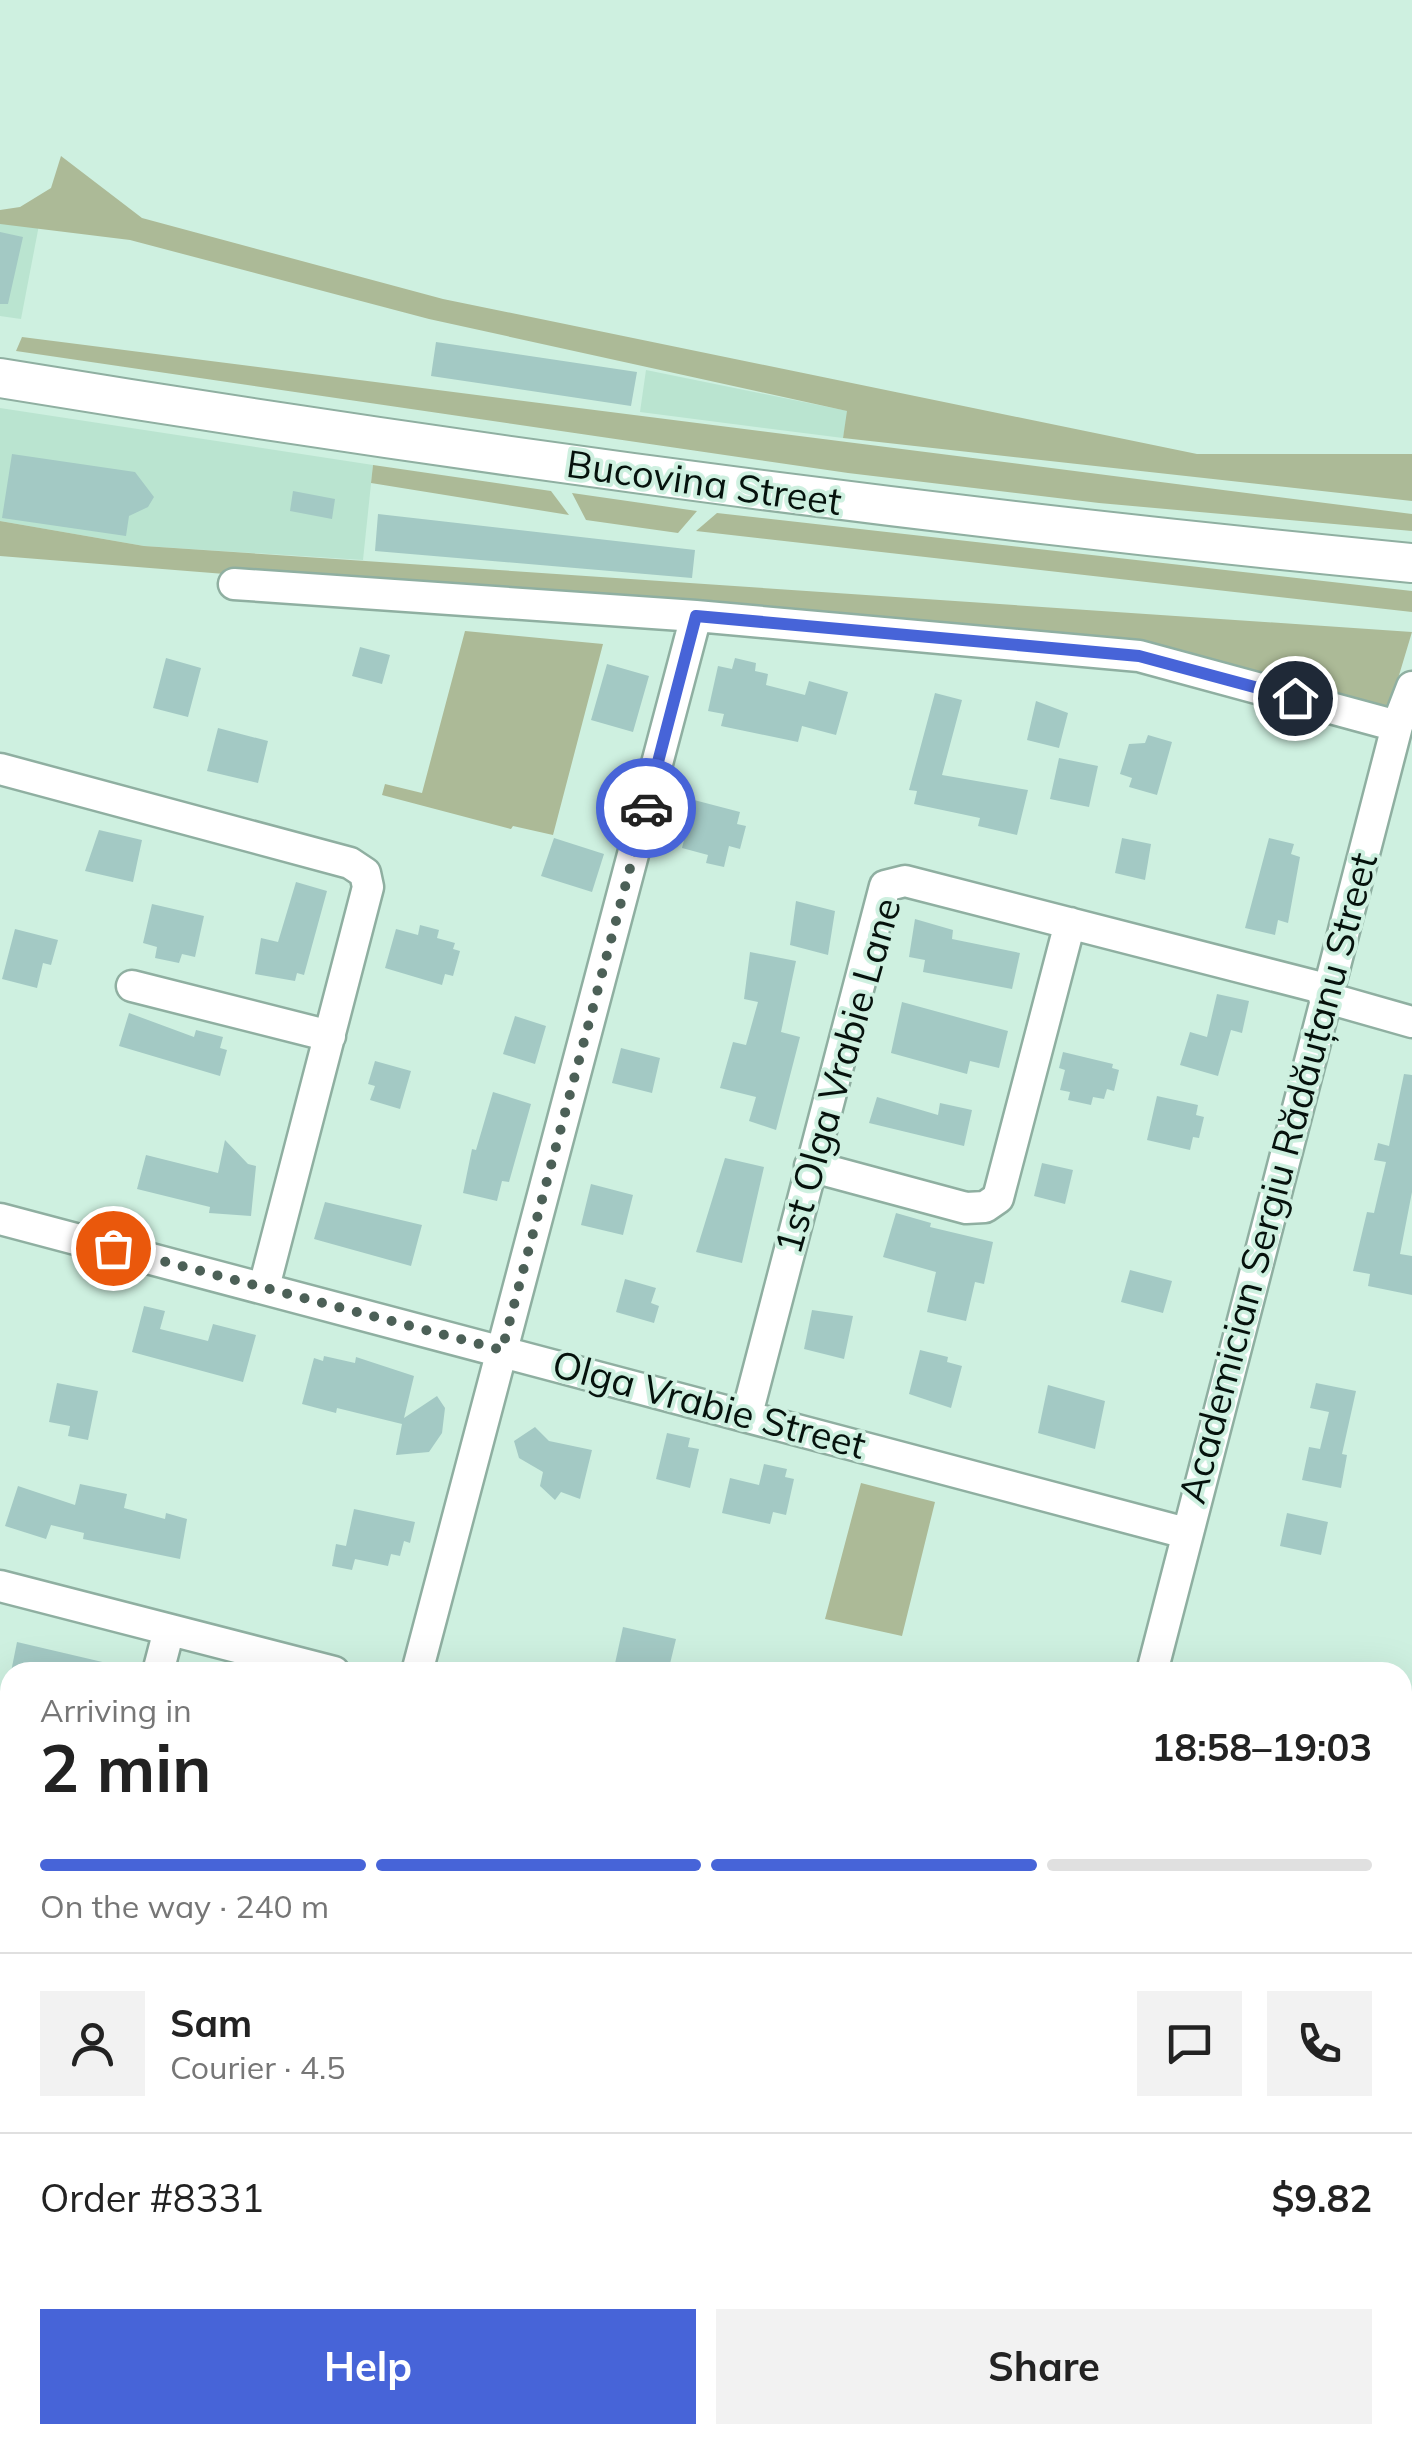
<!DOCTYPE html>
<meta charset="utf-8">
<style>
body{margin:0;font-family:Mulish,sans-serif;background:#f2f2f2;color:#222;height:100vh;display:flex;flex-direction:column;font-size:38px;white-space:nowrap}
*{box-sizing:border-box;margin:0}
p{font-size:32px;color:#767676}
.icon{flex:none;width:55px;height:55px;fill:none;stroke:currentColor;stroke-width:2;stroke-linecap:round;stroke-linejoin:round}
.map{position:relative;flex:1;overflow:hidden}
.panel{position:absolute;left:0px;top:1662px;width:1412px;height:782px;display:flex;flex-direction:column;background:#fff;border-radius:30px 30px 0 0;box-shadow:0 10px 40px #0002}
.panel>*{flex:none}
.pin{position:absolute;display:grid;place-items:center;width:85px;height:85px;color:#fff;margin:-42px;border:5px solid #fff;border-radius:50%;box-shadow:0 2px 10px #0007}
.courier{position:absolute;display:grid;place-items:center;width:100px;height:100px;margin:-50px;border:8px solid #4764d8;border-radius:50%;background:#fff;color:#222;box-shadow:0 2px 12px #0007}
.headline em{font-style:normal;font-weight:700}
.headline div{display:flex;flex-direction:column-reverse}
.headline{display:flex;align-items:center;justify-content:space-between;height:170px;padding:0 40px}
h1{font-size:65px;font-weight:700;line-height:75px}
.bar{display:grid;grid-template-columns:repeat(4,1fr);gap:15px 10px;align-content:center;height:120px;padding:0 40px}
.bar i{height:12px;border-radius:8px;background:#e0e0e0}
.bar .active{background:#4764d8}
.bar p{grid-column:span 4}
.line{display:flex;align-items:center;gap:25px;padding:0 40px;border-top:2px solid #e0e0e0}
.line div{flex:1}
.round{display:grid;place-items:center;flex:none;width:105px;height:105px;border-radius:0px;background:#f2f2f2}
.primary-button{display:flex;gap:20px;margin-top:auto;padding:20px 40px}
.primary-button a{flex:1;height:115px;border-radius:0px;background:#4764d8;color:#fff;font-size:40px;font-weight:700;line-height:115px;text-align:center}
.primary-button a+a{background:#f2f2f2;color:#222}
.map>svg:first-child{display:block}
</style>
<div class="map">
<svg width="1412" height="2444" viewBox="0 0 1412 2444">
<rect width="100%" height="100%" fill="#cef0e0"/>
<path fill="#bae4d0" d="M0,224L39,225L21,319L0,316Z
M646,370L848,411L843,438L640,412Z
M0,408L373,465L363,560L144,546L0,521Z"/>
<path fill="#acba97" d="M61,156L142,218L443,299L1197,454H1412V501L843,438L847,411L429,319L130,240L0,224V210L20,207L51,188Z
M22,337L1412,514V531L1099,503L848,473L16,351Z
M373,465L551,491L569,515L371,483Z
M572,493L697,511L678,533L586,520Z
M717,513L1412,591V612L696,531Z
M0,521L144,546L1412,632L1388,712L1143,647L0,556Z
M465,631L603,644L553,835L513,826L511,829L382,795L385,784L422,793Z
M861,1483L935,1502L902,1636L825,1619Z
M48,2435H246L280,2444H46Z"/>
<path fill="#a3c9c4" d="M0,232L23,237L8,304H0Z
M436,342L637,372L631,406L431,376Z
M12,454L135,472L154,497L148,507L129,516L126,536L2,518Z
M293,491L335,499L332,519L290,511Z
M378,514L695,550L692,578L375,551Z
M360,647L390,655L382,684L352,676Z
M166,658L201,668L188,717L153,708Z
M735,658L756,663L755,671L768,674L766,685L805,695L809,681L848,692L836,735L802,726L798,742L721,726L724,714L708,711L718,666L732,669Z
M607,664L649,676L633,732L591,720Z
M935,693L962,700L942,775L1028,790L1017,835L978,826L980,818L914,804L917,791L909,790Z
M1036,701L1068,713L1059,748L1027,740Z
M218,728L268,741L258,783L207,771Z
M1148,735L1172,742L1157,795L1129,787L1132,778L1120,774L1129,744L1145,743Z
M1059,758L1098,766L1089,807L1050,799Z
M694,800L740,812L737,824L746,826L740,849L729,846L724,867L706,863L708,855L682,848Z
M99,830L142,840L133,882L85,871Z
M554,838L604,854L592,892L541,876Z
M1122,838L1151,844L1145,880L1115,873Z
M1269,838L1294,844L1291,854L1300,857L1288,923L1278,920L1275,935L1245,928Z
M296,882L327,891L304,975L297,973L295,981L255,974L261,938L278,942Z
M796,901L835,911L828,955L790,945Z
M152,904L204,916L195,957L182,954L179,963L155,958L157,947L143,943Z
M915,919L953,930L952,939L1020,953L1012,989L923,972L925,960L909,957Z
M420,925L439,930L437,938L455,943L453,949L460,951L453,976L445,974L442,985L385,968L396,929L418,935Z
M15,929L58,940L51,965L43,963L37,988L2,979Z
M750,952L796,961L781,1032L800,1037L776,1130L749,1121L756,1097L720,1088L733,1042L746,1045L758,1002L744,999Z
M1217,994L1249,1001L1242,1033L1231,1030L1218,1076L1180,1065L1190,1032L1207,1037Z
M902,1002L1008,1031L999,1068L970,1061L967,1074L891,1053Z
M129,1013L194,1037L196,1030L223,1037L220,1048L227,1050L220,1076L119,1046Z
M515,1016L546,1026L535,1064L503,1054Z
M621,1048L660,1058L652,1093L612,1083Z
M1063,1052L1113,1064L1112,1068L1119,1070L1114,1091L1107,1089L1104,1099L1093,1097L1091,1105L1068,1100L1070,1092L1060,1090L1065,1070L1059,1068Z
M375,1061L411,1071L400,1109L370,1100L375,1086L368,1084Z
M1404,1074L1412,1075V1192L1400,1254L1412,1256V1295L1368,1286L1370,1274L1353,1271L1367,1212L1374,1213L1386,1162L1374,1160L1378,1143L1389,1146Z
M493,1092L531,1104L509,1182L502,1181L497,1201L463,1193L472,1149L476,1150Z
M1157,1096L1198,1105L1196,1115L1204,1117L1199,1138L1193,1137L1190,1150L1147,1140Z
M877,1097L938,1115L940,1103L972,1110L964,1146L869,1123Z
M225,1140L248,1164L256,1166L251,1216L209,1213L210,1207L137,1189L146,1155L218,1173Z
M725,1158L764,1167L742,1263L696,1252Z
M1042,1163L1073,1170L1065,1204L1034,1196Z
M591,1184L633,1195L623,1235L581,1225Z
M325,1202L422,1225L411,1266L314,1239Z
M896,1213L931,1223L930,1227L993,1242L984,1284L975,1282L966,1321L927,1312L936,1272L883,1257Z
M1130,1270L1172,1281L1163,1313L1121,1302Z
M625,1279L656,1288L651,1303L659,1306L654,1323L616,1312Z
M144,1306L165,1311L160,1329L208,1341L213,1324L256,1335L243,1382L132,1352Z
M812,1310L853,1316L844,1359L804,1349Z
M920,1350L948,1357L947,1362L962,1366L951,1408L909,1394Z
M324,1356L355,1363L356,1357L414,1376L404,1418L437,1396L445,1408L442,1433L429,1452L396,1455L402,1424L337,1408L336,1413L302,1404L314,1358L323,1361Z
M57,1383L98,1391L88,1440L68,1436L70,1426L49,1422Z
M1316,1383L1356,1391L1342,1454L1347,1455L1341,1488L1302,1480L1309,1447L1320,1449L1329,1412L1310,1408Z
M1048,1385L1105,1401L1095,1449L1038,1433Z
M535,1427L549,1441L592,1450L580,1499L561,1492L555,1500L540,1486L543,1472L519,1458L514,1441Z
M667,1433L690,1438L688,1447L699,1449L690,1488L656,1479Z
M764,1464L787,1469L785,1477L794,1479L786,1515L773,1512L770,1524L722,1513L730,1478L759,1485Z
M80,1484L127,1494L124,1508L165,1519L166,1513L187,1519L180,1559L83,1539L84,1533L51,1525L46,1539L5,1526L18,1486L75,1505Z
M354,1509L415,1522L410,1543L404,1541L400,1556L391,1554L388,1566L355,1559L352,1570L332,1566L336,1544L346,1546Z
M1287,1513L1328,1522L1321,1555L1280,1546Z
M623,1627L676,1639L668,1672L614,1668Z
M17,1642L111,1664V1672H11Z"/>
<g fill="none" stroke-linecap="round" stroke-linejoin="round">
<g stroke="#8fafa1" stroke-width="35">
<path id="minor" d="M234,584L696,616L1139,656L1397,726
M0,769L350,863L365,873L368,887L264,1287
M132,986L330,1036
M1324,997L1412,1022
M810,1166L966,1208L985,1207L998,1198L1070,923
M0,1219L1186,1533
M747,1414L885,886L905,881L1326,989
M0,1586L334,1672
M158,1672L169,1630
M417,1672L696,616
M1152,1672L1397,726L1412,687
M0,2002L10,2005
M1402,2105L1412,2069
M0,2367L10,2369
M277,2435L313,2444
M952,2444L954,2435
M1312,2444L1314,2435"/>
</g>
<g stroke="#8fafa1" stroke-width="42">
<path id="major" d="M0,378C469,455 939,518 1412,563"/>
</g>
<use href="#minor" stroke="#fff" stroke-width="30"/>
<use href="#major" stroke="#fff" stroke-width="38"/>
</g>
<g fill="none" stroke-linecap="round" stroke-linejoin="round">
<path stroke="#4c6057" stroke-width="10" stroke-dasharray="0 18" d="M113,1248L502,1350L646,808"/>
<path stroke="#4764d8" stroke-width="12" d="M646,808L696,616L1139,656L1295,698"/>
</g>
<g text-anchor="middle" stroke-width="8" stroke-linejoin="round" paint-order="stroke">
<g font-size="38" fill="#06120d" stroke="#cef0e0">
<text transform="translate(704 483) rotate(8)" y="13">Bucovina Street</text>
<text transform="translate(838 1076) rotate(-74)" y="13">1st Olga Vrabie Lane</text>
<text transform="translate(1278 1178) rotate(-75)" y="13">Academician Sergiu Rădăuțanu Street</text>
<text transform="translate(709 1405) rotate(15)" y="13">Olga Vrabie Street</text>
</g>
</g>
</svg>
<div class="pin" style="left:113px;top:1248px;background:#ea580c"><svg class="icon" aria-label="bag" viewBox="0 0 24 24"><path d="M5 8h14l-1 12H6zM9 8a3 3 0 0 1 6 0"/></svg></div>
<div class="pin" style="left:1295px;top:698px;background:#1f2937"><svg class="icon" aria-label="home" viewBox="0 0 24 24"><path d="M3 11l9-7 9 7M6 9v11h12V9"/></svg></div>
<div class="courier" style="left:646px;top:808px"><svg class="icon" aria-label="car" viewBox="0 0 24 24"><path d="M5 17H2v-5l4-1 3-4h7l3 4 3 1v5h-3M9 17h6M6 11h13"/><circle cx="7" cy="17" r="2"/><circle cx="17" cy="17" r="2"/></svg></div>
<section class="panel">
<div class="headline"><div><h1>2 min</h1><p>Arriving in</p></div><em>18:58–19:03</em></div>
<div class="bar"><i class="active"></i><i class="active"></i><i class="active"></i><i></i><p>On the way · 240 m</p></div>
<div class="line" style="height:180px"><a class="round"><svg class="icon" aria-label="person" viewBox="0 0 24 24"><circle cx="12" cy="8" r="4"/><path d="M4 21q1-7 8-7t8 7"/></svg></a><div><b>Sam</b><p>Courier · 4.5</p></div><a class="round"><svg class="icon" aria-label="chat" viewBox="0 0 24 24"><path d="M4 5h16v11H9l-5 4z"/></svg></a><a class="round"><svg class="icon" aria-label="phone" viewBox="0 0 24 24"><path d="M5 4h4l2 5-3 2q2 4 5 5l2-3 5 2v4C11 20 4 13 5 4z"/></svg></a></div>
<div class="line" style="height:130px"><div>Order #8331</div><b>$9.82</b></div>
<div class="primary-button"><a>Help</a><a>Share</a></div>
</section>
</div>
